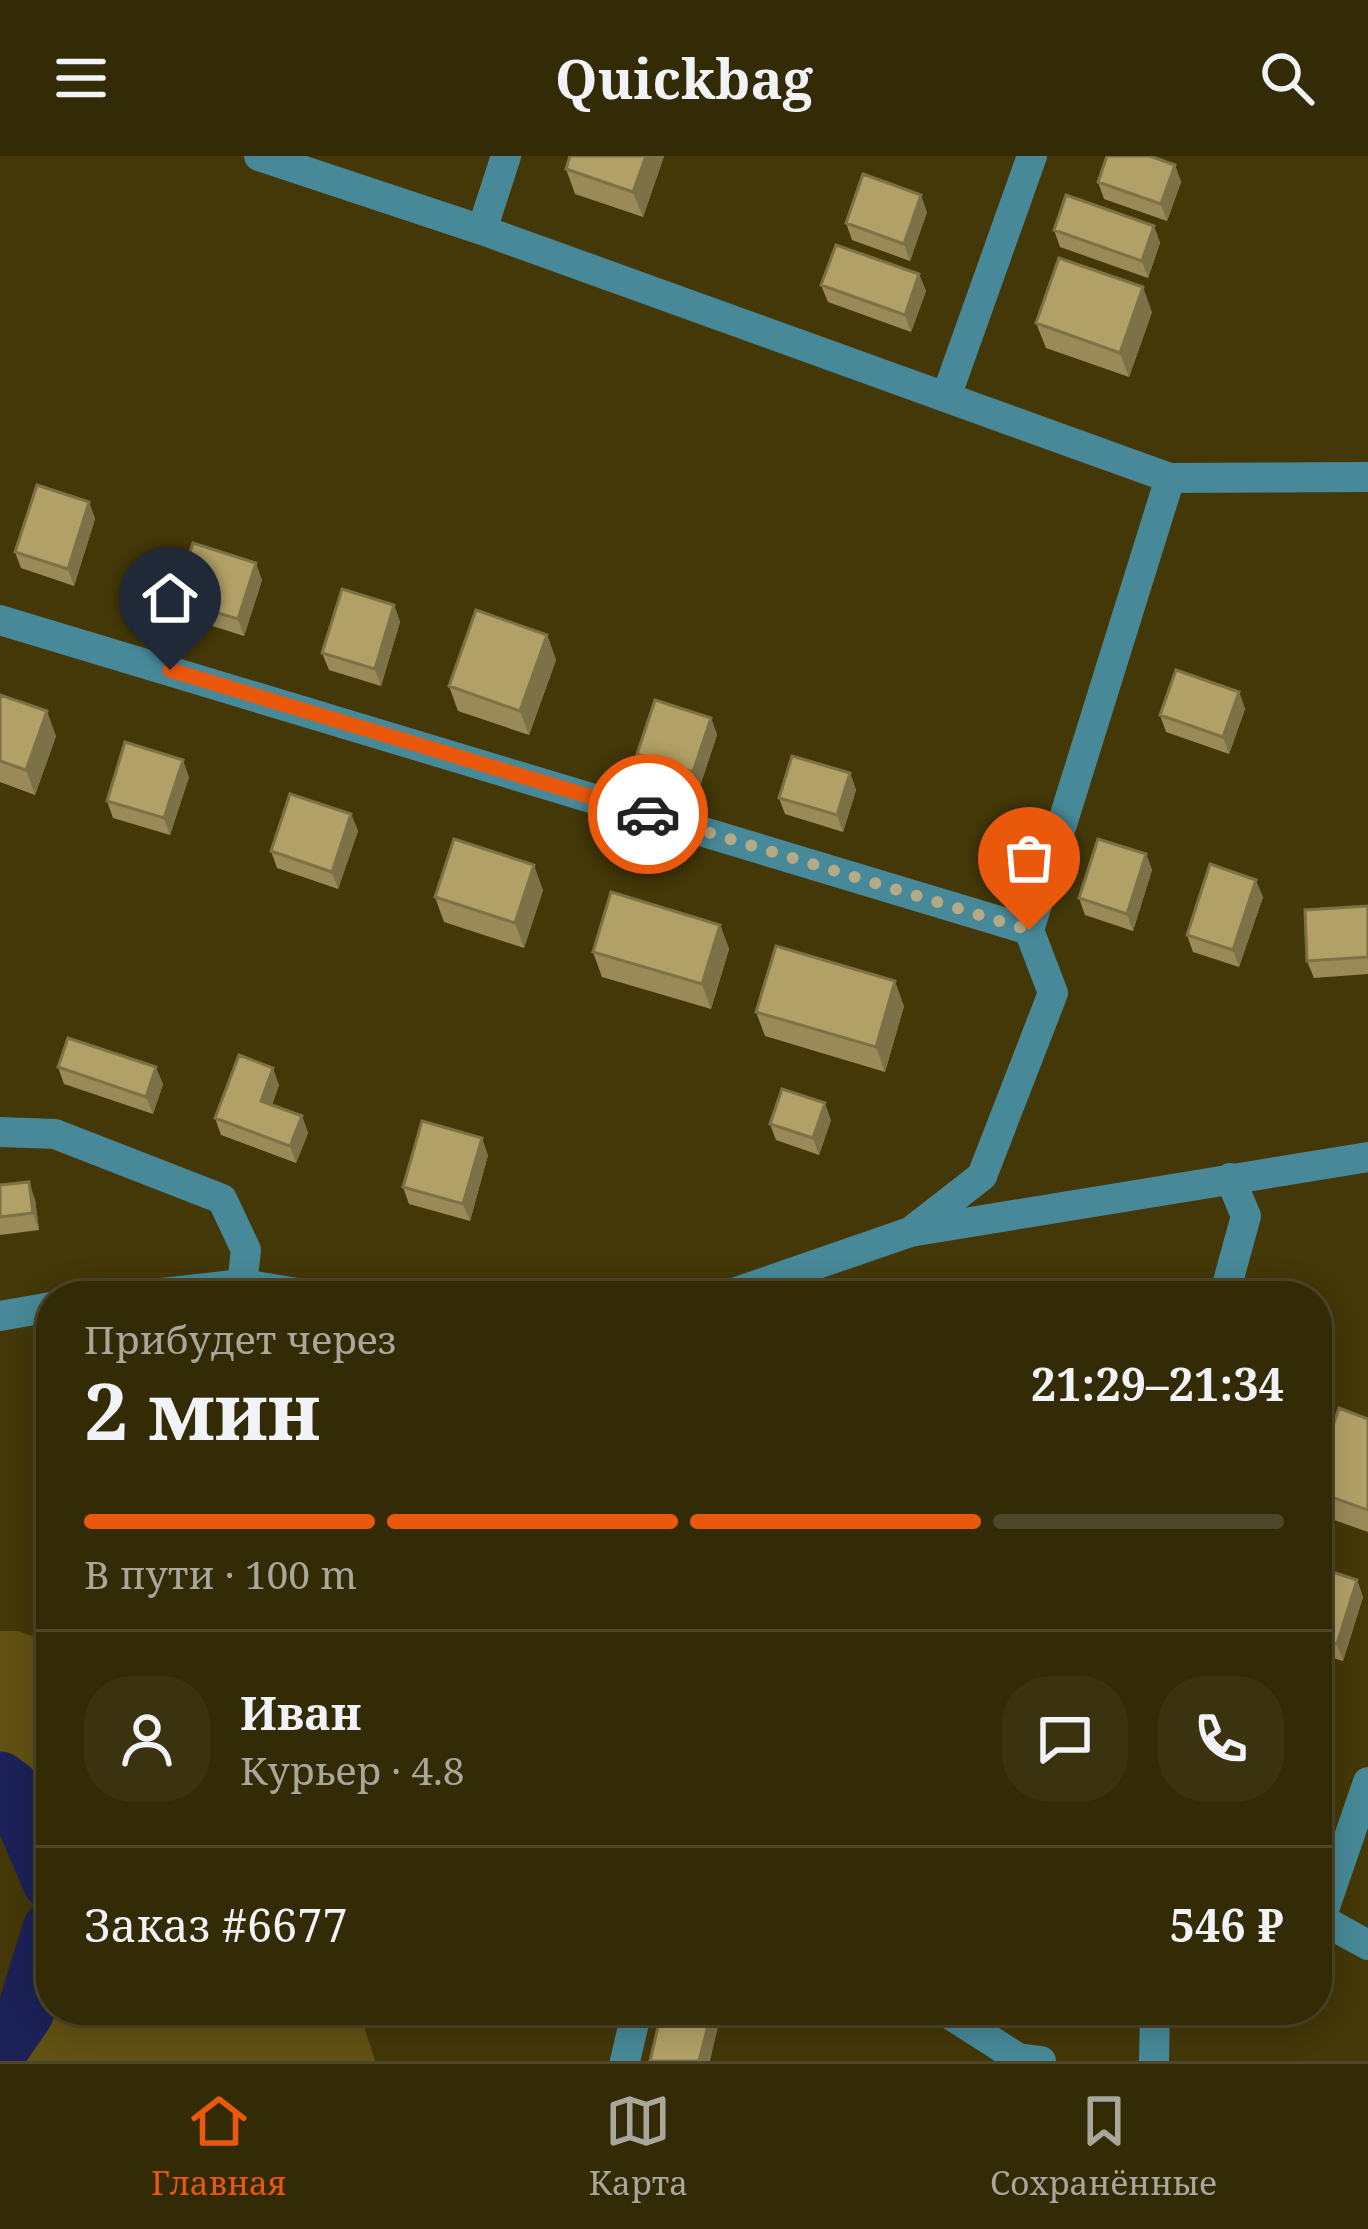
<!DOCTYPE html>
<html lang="ru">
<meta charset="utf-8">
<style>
body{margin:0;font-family:"Noto Serif",serif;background:#3b3210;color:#f1f3f6;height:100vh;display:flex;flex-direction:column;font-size:45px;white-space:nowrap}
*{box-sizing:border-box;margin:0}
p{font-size:39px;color:#a9a79b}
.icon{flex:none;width:66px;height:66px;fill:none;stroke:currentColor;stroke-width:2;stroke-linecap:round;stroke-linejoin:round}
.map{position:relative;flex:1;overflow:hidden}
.drawer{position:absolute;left:36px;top:1125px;width:1296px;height:744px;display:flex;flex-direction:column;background:#332a06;border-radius:48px;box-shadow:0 6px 30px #0003,0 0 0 3px #4e4628}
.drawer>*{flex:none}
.pin{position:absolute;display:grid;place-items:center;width:102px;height:102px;color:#fff;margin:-123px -51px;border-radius:50% 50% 50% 0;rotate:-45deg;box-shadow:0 0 12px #0007}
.pin .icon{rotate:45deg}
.courier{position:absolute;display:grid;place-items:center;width:120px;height:120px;margin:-60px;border:9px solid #ea580c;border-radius:50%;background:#fff;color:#222;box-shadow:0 3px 15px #0007}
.head em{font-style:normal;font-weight:700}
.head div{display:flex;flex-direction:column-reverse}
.head{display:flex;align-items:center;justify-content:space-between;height:204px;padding:0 48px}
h1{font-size:78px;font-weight:700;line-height:90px}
.bar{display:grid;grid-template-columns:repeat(4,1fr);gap:18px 12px;align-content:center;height:144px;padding:0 48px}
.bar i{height:15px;border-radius:9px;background:#4e4628}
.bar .active{background:#ea580c}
.bar p{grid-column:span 4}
.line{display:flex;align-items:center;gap:30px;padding:0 48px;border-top:3px solid #4e4628}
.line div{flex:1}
.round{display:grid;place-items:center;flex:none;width:126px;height:126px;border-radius:48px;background:#3b3210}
header{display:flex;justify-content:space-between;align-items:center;height:156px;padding:0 48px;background:#332a06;font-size:54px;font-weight:700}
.tabs{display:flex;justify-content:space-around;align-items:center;height:168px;border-top:3px solid #4e4628;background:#332a06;font-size:33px;color:#a9a79b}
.tabs a{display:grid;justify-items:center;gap:6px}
.tabs .active{color:#ea580c}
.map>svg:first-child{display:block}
</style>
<header><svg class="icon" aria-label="menu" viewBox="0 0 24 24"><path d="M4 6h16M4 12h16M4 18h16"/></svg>Quickbag<svg class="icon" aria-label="search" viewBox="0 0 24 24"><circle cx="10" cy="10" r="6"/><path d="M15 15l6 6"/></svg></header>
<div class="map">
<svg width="1368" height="1905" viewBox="0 0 1368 1905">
<rect width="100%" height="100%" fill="#443808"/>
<path fill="#615113" d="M0,1475H18L51,1487V1649L0,1606Z
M53,1854H359L375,1905H21Z"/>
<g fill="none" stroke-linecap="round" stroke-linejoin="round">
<path stroke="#1c2158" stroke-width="57" d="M0,1624L11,1632L51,1726
M0,1893L25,1857L51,1773"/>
<path stroke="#478998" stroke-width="30" d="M259,0L482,74L1170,322L1368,321
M482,74L506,0
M946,241L1032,0
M0,464L1029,774L1053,837L982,1020L910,1076
M1029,774L1170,322
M0,976L55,978L222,1043L246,1094L242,1128
M135,1140L242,1128L316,1140
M725,1140L910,1076L1368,1001
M1224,1140L1246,1060L1230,1022
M0,1160L51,1151
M1317,1761L1368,1789
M1321,1762L1368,1626
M943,1854L1018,1902L1041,1905
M625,1905L637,1854
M1154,1905L1155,1854"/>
</g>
<path fill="#998a58" d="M570,0H664L643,61L575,38L566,13Z
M1175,9L1181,26L1167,65L1104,43L1098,26Z
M927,56L910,105L852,84L846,67Z
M1154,70L1160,87L1148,122L1060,91L1054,74Z
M919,118L926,135L911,176L828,146L821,129Z
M1152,156L1129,221L1046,192L1036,167Z
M89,346L95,363L74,430L21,412L15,396Z
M262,424L244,480L181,460L175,444Z
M394,449L400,466L381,530L329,514L322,497Z
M547,479L556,504L529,579L458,555L449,530Z
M1239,536L1245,553L1229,598L1166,576L1160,559Z
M0,539L56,580L35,639L0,626Z
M711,562L717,579L699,633L643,615L637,598Z
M850,617L856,634L843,676L785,658L779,642Z
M189,621L170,679L113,662L107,645Z
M351,658L358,675L338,733L277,712L271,695Z
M1146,698L1152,714L1133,775L1085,759L1079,742Z
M543,734L524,792L444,766L435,741Z
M1263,741L1239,811L1193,796L1187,779Z
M1368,750V818L1314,822L1307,805Z
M720,769L729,793L711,853L602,821L593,796Z
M904,850L885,916L765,880L756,856Z
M58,911L163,928L153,958L64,928Z
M279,929L272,949L302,960L308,977L296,1007L221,979L215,962Z
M831,964L819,999L776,984L770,968Z
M488,999L470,1065L409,1048L403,1031Z
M0,1029L35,1043L39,1074L0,1079Z
M1368,1263V1376L1320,1359L1317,1351V1316Z
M1317,1411L1357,1424L1363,1441L1343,1505L1317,1497Z"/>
<path fill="#7d7147" d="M646,0H664L643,61L633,36Z
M1175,9L1181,26L1167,65L1161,48Z
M921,39L927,56L910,105L904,88Z
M1154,70L1160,87L1148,122L1142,105Z
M919,118L926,135L911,176L905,159Z
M1143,131L1152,156L1129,221L1120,197Z
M89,346L95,363L74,430L68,413Z
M256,407L262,424L244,480L238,463Z
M394,449L400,466L381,530L375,513Z
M547,479L556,504L529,579L520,555Z
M1239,536L1245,553L1229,598L1223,581Z
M47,555L56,580L35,639L26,614Z
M711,562L717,579L699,633L693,616Z
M183,604L189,621L170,679L164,662Z
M850,617L856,634L843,676L837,659Z
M351,658L358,675L338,733L332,716Z
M1146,698L1152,714L1133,775L1127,758Z
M534,709L543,734L524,792L515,767Z
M1256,724L1263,741L1239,811L1233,794Z
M720,769L729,793L711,853L702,828Z
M895,825L904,850L885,916L876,891Z
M156,911L163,928L153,958L146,941Z
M273,912L279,929L267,962L261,945Z
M825,947L831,964L819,999L813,982Z
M302,960L308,977L296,1007L290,990Z
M482,982L488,999L470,1065L463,1048Z
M29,1026L35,1043L39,1074L33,1057Z
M1357,1424L1363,1441L1343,1505L1337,1488Z
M712,1854H720L721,1858L710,1905H699Z"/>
<path fill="#b2a166" stroke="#7d7147" stroke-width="3" d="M570,0H646L633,36L566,13Z
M1107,0H1150L1175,9L1161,48L1098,26Z
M863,18L921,39L904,88L846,67Z
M1066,39L1154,70L1142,105L1054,74Z
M836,89L919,118L905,159L821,129Z
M1059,102L1143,131L1120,197L1036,167Z
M37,329L89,346L68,413L15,396Z
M193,387L256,407L238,463L175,444Z
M342,433L394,449L375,513L322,497Z
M476,454L547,479L520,555L449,530Z
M1176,514L1239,536L1223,581L1160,559Z
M0,539L47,555L26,614L0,605Z
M655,544L711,562L693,616L637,598Z
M125,586L183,604L164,662L107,645Z
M792,600L850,617L837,659L779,642Z
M290,638L351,658L332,716L271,695Z
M454,683L534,709L515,767L435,741Z
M1098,683L1146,698L1127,758L1079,742Z
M1210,708L1256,724L1233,794L1187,779Z
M611,736L720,769L702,828L593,796Z
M1368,750V801L1307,805L1305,754Z
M776,790L895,825L876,891L756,856Z
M68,882L156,911L146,941L58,911Z
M239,899L273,912L261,945L302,960L290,990L215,962Z
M782,933L825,947L813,982L770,968Z
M422,965L482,982L463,1048L403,1031Z
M29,1026L33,1057L0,1061V1029Z
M51,1158V1238L38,1160Z
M1339,1252L1368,1263V1354L1317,1336V1316Z
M1317,1411L1357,1424L1337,1488L1317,1482Z
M662,1854H712L699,1905H650Z"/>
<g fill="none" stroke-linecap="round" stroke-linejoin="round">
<path stroke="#b4aa86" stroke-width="12" stroke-dasharray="0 21.6" d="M648,658L1029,774"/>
<path stroke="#ea580c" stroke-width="15" d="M170,514L648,658"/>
</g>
</svg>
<div class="pin" style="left:1029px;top:774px;background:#ea580c"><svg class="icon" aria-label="bag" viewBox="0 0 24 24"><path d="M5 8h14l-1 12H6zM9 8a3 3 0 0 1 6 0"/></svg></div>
<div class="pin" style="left:170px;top:514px;background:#1f2937"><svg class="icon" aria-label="home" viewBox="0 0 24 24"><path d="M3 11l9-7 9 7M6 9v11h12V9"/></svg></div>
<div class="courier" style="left:648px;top:658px"><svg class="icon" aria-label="car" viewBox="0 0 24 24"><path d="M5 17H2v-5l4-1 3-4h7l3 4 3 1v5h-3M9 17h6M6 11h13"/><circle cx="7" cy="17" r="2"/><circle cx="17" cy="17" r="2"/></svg></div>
<section class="drawer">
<div class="head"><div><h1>2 мин</h1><p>Прибудет через</p></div><em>21:29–21:34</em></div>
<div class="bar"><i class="active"></i><i class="active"></i><i class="active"></i><i></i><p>В пути · 100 m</p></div>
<div class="line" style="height:216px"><a class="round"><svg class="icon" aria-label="person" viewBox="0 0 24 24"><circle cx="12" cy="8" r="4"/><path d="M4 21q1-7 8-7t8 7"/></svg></a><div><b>Иван</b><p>Курьер · 4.8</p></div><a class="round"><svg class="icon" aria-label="chat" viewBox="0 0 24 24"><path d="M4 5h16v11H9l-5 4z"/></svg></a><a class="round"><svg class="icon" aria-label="phone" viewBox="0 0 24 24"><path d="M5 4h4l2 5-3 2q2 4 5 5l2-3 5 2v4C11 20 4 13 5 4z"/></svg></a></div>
<div class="line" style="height:156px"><div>Заказ #6677</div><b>546 ₽</b></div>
</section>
</div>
<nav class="tabs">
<a class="active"><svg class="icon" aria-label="home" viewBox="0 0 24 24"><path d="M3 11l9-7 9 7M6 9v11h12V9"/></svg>Главная</a>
<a><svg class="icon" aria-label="map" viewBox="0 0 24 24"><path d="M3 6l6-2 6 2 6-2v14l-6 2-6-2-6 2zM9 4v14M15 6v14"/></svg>Карта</a>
<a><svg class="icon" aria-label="saved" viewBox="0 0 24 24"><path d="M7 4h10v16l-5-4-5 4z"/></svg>Сохранённые</a>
</nav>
